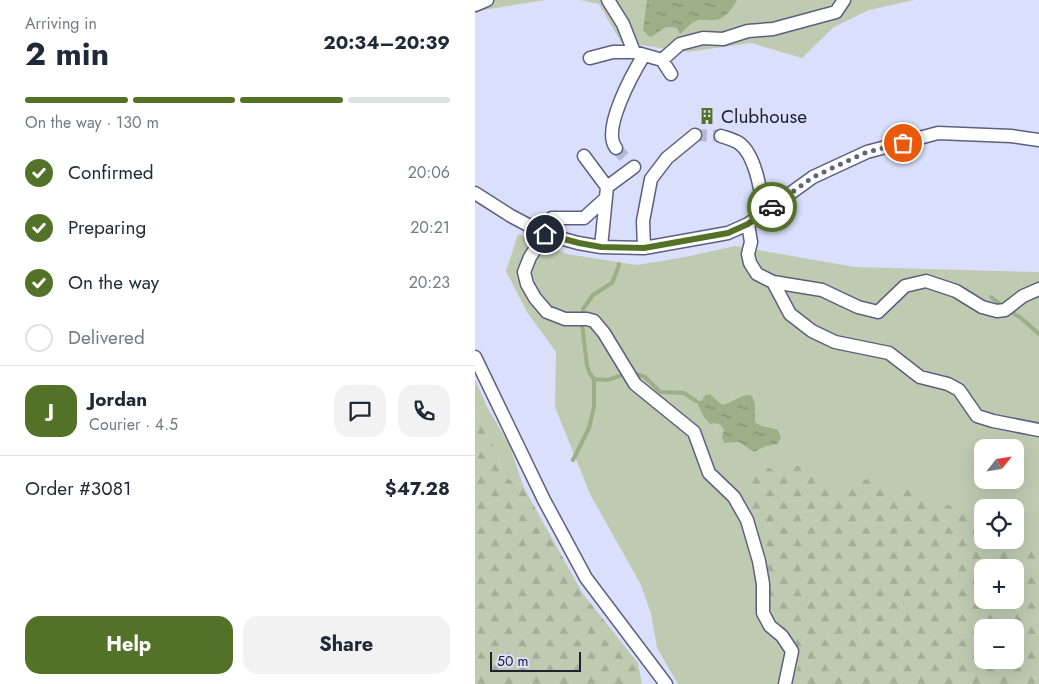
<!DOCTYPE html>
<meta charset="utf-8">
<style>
body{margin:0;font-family:Jost,sans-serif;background:#f2f2f3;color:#1f2937;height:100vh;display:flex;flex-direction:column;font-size:19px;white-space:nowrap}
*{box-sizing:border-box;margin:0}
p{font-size:16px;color:#747a83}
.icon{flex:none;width:28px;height:28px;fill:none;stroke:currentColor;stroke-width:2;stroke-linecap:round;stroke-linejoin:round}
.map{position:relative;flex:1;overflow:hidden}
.side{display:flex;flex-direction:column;background:#fff;width:475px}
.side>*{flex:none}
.needle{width:32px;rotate:60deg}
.fabs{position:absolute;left:499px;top:439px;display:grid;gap:10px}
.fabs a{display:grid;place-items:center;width:50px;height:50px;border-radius:10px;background:#fff;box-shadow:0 5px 20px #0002;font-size:25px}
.scale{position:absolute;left:15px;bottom:12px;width:91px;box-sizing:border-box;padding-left:5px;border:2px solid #20222f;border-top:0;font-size:14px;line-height:18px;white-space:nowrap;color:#20222f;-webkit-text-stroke:4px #dadffb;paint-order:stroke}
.pin{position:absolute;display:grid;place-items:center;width:42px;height:42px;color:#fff;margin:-21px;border:2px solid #fff;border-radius:50%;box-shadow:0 1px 5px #0007}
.courier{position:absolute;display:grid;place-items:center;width:50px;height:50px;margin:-25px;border:4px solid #547227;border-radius:50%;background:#fff;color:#222;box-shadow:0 1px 6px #0007}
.headline em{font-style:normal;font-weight:700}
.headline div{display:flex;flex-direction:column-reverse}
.headline{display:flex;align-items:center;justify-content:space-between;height:85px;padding:0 25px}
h1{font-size:32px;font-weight:700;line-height:38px}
.bar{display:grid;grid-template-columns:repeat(4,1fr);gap:8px 5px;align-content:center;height:60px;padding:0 25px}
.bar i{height:6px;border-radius:4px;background:#e0e1e3}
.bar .on{background:#547227}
.bar p{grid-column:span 4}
.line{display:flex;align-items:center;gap:12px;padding:0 25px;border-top:1px solid #e0e1e3}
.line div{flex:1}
.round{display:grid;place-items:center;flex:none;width:52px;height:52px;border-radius:15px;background:#f2f2f3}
ol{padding:0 25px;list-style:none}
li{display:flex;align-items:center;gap:15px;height:55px}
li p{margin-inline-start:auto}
li .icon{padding:5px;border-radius:50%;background:#547227;color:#fff;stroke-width:4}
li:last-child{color:#747a83}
li i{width:28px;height:28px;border:2px solid #e0e1e3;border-radius:50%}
.action{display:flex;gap:10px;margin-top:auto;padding:10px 25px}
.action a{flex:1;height:58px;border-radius:15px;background:#547227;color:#fff;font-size:20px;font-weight:700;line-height:58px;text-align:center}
.action a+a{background:#f2f2f3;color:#1f2937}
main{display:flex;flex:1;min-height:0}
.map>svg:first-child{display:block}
</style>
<main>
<section class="side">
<div class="headline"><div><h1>2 min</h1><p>Arriving in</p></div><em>20:34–20:39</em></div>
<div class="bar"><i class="on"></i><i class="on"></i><i class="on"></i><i></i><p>On the way · 130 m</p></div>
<ol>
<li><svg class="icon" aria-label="check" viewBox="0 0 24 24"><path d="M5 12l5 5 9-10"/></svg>Confirmed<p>20:06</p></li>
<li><svg class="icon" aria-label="check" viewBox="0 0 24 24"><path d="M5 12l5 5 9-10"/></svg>Preparing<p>20:21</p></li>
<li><svg class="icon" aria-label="check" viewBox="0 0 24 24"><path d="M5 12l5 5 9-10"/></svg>On the way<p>20:23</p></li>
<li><i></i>Delivered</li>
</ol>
<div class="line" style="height:90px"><b class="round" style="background:#547227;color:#fff">J</b><div><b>Jordan</b><p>Courier · 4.5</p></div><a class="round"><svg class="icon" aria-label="chat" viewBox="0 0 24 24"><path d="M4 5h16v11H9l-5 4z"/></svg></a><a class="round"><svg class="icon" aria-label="phone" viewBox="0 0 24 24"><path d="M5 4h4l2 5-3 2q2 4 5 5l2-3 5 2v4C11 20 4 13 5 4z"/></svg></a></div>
<div class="line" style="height:65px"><div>Order #3081</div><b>$47.28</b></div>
<div class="action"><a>Help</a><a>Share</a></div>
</section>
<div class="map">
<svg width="564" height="684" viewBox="0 0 564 684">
<defs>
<pattern id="forest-firs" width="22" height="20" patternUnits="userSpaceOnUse" patternTransform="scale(1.25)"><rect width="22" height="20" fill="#becbb1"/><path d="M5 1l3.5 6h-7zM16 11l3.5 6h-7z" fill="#a3ae99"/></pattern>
<pattern id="water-ripples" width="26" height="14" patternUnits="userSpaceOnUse" patternTransform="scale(1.25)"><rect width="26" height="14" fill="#9caf87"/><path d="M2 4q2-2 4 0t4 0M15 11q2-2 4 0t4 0" fill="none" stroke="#7f8e6f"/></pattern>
</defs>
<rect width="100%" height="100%" fill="#dadffb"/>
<path fill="#becbb1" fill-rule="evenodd" d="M0,0H70L8,10L0,13Z
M105,0H439L394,10L359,27L327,58L276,43L212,52L146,42L124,4Z
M43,234L92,254L162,265L210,257L260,246L380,267L564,272V684H203L182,648L176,613L165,583L115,494L80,407L81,352L52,312L31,271ZM508,448H540V480H508ZM508,508H540V540H508ZM508,568H540V600H508ZM508,628H540V660H508Z
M0,379L12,407L34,444L49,488L29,476L21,450L0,413Z"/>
<path fill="url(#forest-firs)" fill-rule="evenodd" d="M0,413L21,450L29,476L49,488L108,594L163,663L167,684H0Z
M279,461L302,472L332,463L343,488L399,478L478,507L507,529L508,540H522L548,553L564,545V684H319L325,657L307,625L296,616L292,550L287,523L274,504L272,471L274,463ZM508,568H540V600H508ZM508,628H540V660H508Z"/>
<path fill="url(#water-ripples)" d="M172,0H262C256,12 247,22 233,20C229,20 225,19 221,21C215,23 210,30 205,34L202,28C187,24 187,32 175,37L168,30Z
M235,394L247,405C259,402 264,395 276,395L280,403V422C287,428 294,427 303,430L306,438L302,444L291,446L279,452L264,442L249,443L247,437L249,430L246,425L240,423L235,424L229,417L221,401H227L229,396Z"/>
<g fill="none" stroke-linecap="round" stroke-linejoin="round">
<path stroke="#9caf87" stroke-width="4" d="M516,297L528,306
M533,310L546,318L564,334
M158,373L170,377L185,392L209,393L221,401
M119,379L132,380L151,374
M98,460L114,428L119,407V379L115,374L112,366L107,324L108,309L118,295L137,283C138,281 144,266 144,264"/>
<path stroke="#b5b9d2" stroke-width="12" stroke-dasharray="12 6" stroke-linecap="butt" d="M220,135L246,136
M141,148L153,161"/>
<g stroke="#5c607f" stroke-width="15">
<path id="minor" d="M133,0L148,24L159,52
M0,5L12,0
M115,58L138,52H159L187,60L196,74
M187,60L205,44L228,38L248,39L273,31L298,29L361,12L369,0
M246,136C252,138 259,140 264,143C281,155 286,193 289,212
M141,148C126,130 158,73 169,55
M109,156L132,187L126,247
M132,187L159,167
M0,193L36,216L70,234L103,243L126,247L169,248L253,233L273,224L338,177L392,152L463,133L536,136L564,140
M131,198L109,218H77L70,234L55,257L49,272L52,284L60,298L72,312L90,319H112L119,321L129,333L160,384L219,432L234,473L259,497L272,520L284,561L288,584V613L295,626L307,636L317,651L310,684
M273,224L276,242L273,254L275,263L282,274L298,282L315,314L337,331L360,342L414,353L445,377L473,384L484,390L502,416L518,421L564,430
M169,248L168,221L176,179L192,158L220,135
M298,282L347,290L383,307L403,312L430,286L451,281L481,291L507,307L522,311L530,310L548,296L564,289
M0,357L69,500L111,578L191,684"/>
</g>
<use href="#minor" stroke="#fff" stroke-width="12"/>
</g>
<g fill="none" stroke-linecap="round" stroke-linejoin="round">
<path stroke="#616476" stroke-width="5" stroke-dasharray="0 9" d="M297,207L338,177L392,152L428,143"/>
<path stroke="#547227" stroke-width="6" d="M70,234L104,243L126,247L169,248L253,233L273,224L297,207"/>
</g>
<defs>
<g id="building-bare" transform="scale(1.35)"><path d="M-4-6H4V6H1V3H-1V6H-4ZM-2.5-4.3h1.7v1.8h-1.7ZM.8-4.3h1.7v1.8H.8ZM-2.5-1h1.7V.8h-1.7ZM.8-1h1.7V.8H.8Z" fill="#547227" stroke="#dadffb" stroke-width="2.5" paint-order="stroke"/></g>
</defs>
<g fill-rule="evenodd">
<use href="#building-bare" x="232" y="116"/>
</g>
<g text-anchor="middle" stroke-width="4" stroke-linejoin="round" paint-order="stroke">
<g font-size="19" fill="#20222f" stroke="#dadffb" text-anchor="start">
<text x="246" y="123">Clubhouse</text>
</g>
</g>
</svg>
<div class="fabs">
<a><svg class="needle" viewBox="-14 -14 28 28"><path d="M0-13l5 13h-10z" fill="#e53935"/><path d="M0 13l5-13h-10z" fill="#747a83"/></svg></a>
<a><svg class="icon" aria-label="locate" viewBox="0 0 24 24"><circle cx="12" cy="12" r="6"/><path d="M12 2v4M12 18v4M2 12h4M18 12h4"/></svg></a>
<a>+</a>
<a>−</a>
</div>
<div class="scale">50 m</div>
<div class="pin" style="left:428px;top:143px;background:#ea580c"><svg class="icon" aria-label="bag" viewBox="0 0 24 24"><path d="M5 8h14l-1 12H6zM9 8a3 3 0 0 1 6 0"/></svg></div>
<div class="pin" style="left:70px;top:234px;background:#1f2937"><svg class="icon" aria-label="home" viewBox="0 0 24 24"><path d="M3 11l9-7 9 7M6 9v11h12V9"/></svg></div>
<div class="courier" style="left:297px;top:207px"><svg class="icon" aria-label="car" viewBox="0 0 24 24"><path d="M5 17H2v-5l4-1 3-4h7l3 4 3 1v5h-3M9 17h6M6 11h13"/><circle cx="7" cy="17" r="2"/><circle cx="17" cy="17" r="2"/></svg></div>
</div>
</main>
